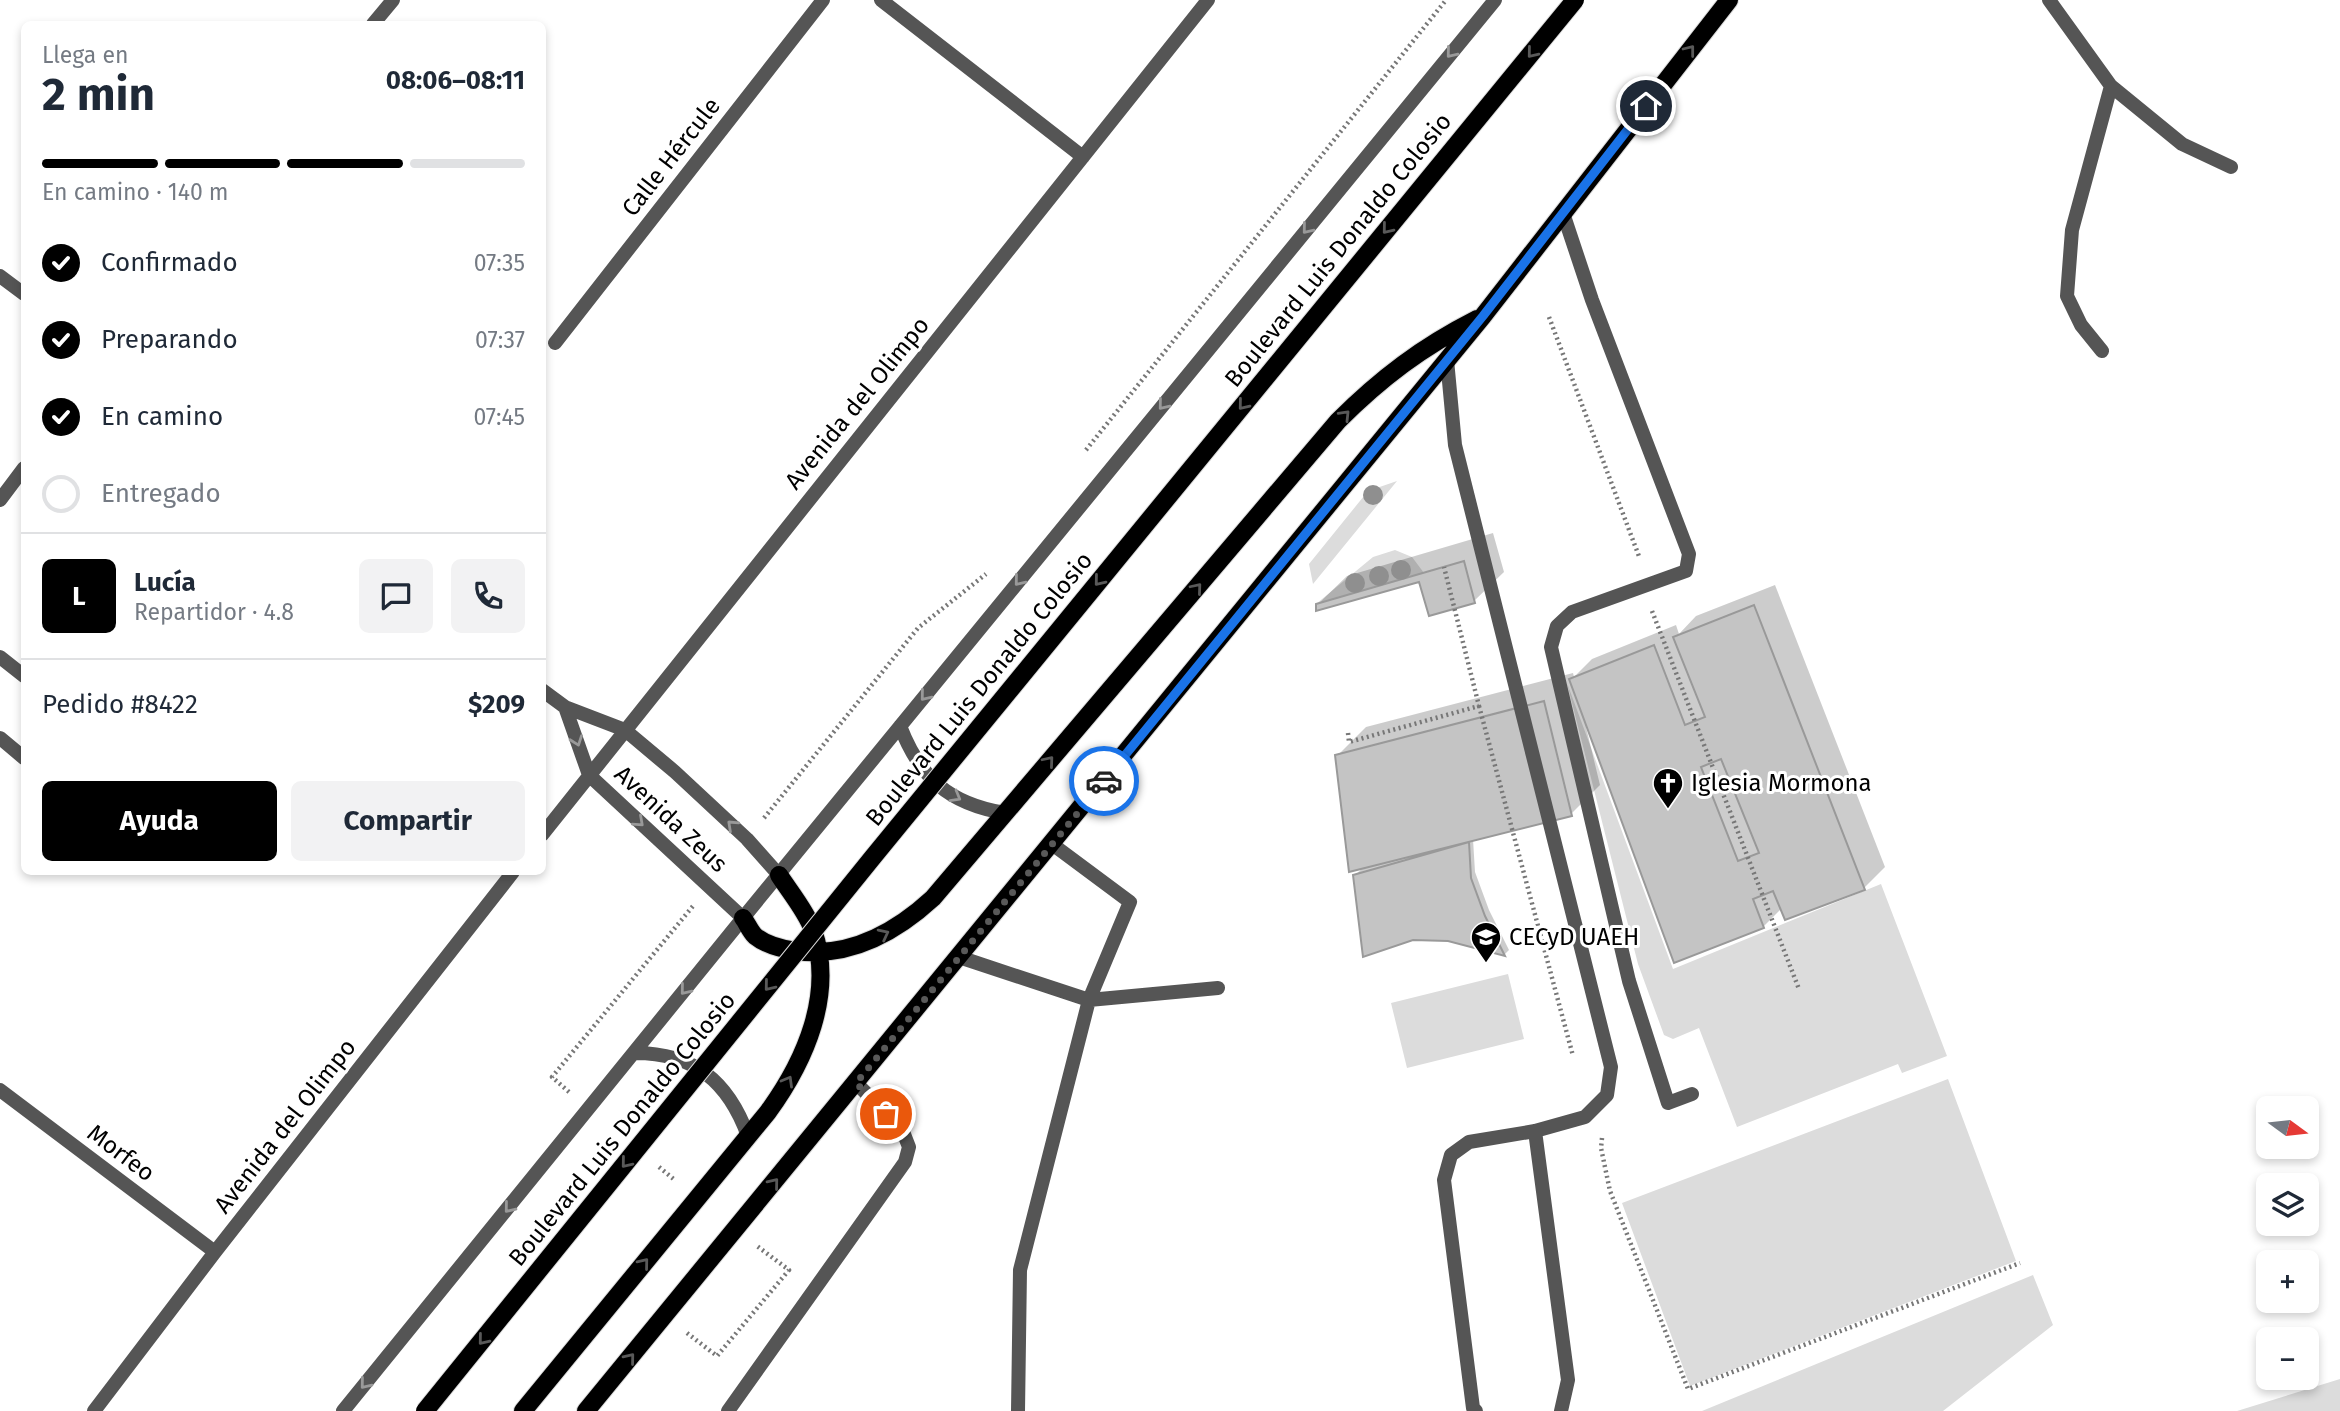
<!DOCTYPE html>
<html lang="es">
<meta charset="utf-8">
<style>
body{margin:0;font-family:"Fira Sans",sans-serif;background:#f2f2f3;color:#1f2937;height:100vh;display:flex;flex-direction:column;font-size:26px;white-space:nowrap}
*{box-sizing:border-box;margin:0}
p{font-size:23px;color:#747a83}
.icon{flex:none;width:38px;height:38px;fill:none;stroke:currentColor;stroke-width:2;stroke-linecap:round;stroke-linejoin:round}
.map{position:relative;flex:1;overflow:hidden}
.side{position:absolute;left:21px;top:21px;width:525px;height:854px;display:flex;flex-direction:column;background:#fff;border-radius:10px;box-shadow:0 4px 10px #0003}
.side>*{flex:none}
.needle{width:46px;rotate:105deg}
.fabs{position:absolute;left:2256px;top:1096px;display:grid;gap:14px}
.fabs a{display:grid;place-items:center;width:63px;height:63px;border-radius:10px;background:#fff;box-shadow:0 4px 10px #0003;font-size:35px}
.pin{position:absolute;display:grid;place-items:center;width:60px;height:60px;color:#fff;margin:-30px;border:4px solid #fff;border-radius:50%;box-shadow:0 2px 7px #0007}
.courier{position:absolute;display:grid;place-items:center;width:70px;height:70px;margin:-35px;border:5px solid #1a73e8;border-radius:50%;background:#fff;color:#222;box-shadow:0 2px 9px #0007}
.summary em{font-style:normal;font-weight:700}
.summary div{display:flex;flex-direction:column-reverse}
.summary{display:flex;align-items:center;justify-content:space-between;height:119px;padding:0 21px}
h1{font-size:46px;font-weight:700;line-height:52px}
.bar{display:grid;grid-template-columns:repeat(4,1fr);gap:10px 7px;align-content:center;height:84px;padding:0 21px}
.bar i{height:9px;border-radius:5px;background:#e0e1e3}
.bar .selected{background:#000}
.bar p{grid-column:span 4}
.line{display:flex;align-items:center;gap:18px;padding:0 21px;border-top:2px solid #e0e1e3}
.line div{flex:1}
.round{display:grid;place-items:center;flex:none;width:74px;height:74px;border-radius:10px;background:#f2f2f3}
ol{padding:0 21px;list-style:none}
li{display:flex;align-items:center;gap:21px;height:77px}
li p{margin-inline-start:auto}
li .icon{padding:7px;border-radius:50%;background:#000;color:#fff;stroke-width:4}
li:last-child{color:#747a83}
li i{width:38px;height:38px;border:4px solid #e0e1e3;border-radius:50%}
.primary-button{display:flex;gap:14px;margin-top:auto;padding:14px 21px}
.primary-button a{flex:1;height:80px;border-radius:10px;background:#000;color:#fff;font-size:28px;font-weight:700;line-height:80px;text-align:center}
.primary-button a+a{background:#f2f2f3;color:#1f2937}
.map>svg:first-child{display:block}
</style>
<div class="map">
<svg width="2340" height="1411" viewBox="0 0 2340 1411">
<rect width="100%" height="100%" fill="#fff"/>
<path fill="#dcdcdc" d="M1397,481L1313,584L1309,564L1368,491Z
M1395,550L1412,557L1424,573L1316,604L1373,557Z
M1567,683L1673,969L1881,884L1947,1056L1902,1073L1898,1064L1737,1127L1699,1028L1673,1039L1664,1035L1638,964Z
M1508,974L1524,1039L1407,1068L1391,1003Z
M1948,1079L2016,1261L1690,1386L1622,1203Z
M2033,1275L2053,1325L1943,1411H1702Z
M2340,1379V1411H2237Z"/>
<path fill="#0003" d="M1493,533L1504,572L1474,601L1420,579L1317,605L1347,576Z
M1775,585L1885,867L1864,888L1782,908L1763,927L1588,727H1586L1600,785L1571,814L1473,839L1475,872L1489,910L1509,950L1505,954L1448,939L1355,875L1364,867L1337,756L1366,727L1573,673L1574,677L1592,659L1676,625L1679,634L1696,616Z"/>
<path fill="#c4c4c4" stroke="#999" stroke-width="2" fill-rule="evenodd" d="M1464,561L1475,603L1429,616L1419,582L1316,611V604Z
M1754,605L1865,890L1785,920L1773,891L1753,899L1764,928L1674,963L1569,679L1654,645L1685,725L1705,717L1673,637ZM1721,759L1759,853L1738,861L1701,767Z
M1544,701L1572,816L1349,872L1335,755Z
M1469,842L1471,878L1485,916L1505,956L1448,941L1413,940L1363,957L1353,875Z"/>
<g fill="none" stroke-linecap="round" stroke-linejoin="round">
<g stroke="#dbdbdb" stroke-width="20">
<path id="primary" d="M743,918C747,923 750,931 755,936C766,945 782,949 796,951C849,958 895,933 933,898L1338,421C1381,378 1422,347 1477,319
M523,1411L768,1112C805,1061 835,994 813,930C806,911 790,892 779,875
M586,1411L1483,316L1729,0"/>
</g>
<path stroke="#777" stroke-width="4.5" stroke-dasharray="2 3.5" stroke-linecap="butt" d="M1549,317L1640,559
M1086,450L1446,0
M1652,611L1799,989
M1479,706L1573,1056
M1348,733L1349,742L1479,706L1444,567
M764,818L918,628L986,574
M569,1092L552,1077L693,906
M1602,1138L1601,1148L1610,1191L1688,1389L2020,1263
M659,1167L676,1181
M687,1333L717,1356L789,1270L757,1246"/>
<path stroke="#555" stroke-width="14" d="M1563,213L1592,300L1689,554L1686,571L1572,612L1557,626L1551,647L1629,981L1668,1103L1692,1094
M1447,360L1455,445L1611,1067L1607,1095L1585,1117L1535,1131L1469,1142L1451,1155L1444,1180L1473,1408L1476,1411
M959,957L1089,1000L1218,988
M1535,1131L1568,1380L1561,1411
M728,1411L905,1162L909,1147L902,1129L856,1083
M1018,1411L1020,1270L1089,1000L1130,902L1052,844"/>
<path stroke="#555" stroke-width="14" d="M881,0L1083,157
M2049,0L2111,86L2182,144L2231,167
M373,24L393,0
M0,276L24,294
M555,343L823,0
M2102,351L2081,325L2067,296L2072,230L2111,86
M0,500L24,468
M0,657L24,676
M542,690L565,707L625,730L675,772L747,839L779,875
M565,707L589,775L743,918
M0,738L24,758
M542,835L1208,0
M0,1090L215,1252
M94,1411L215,1252L513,872"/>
<path stroke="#555" stroke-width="14" d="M900,726C920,778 949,804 1005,813
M635,1053C694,1053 728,1081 748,1136
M343,1411L743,918L1495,0"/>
<use href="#primary" stroke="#000" stroke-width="18"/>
<g stroke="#dbdbdb" stroke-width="20" stroke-linecap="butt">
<path id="primary-bridge" d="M425,1411L873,857L1575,0"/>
</g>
<use href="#primary-bridge" stroke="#000" stroke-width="18"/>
</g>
<g fill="#8f8f8f">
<circle cx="1373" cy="495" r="10"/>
<circle cx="1401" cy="570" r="10"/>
<circle cx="1379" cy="576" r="10"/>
<circle cx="1355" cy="583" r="10"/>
</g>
<defs><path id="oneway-chevron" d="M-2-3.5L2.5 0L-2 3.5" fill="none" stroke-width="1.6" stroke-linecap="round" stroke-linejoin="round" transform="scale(1.75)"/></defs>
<g stroke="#595959">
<use href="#oneway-chevron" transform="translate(1690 50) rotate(-52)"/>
<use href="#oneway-chevron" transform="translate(1532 53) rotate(129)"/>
<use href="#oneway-chevron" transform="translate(1387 229) rotate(129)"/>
<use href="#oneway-chevron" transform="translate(1243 405) rotate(129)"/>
<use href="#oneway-chevron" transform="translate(1345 415) rotate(-46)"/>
<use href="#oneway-chevron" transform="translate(1099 581) rotate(129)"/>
<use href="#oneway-chevron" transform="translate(1197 588) rotate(-50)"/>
<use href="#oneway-chevron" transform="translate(1049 761) rotate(-50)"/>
<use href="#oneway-chevron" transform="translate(884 934) rotate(-27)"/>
<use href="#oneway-chevron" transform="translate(769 986) rotate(129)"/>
<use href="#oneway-chevron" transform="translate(788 1081) rotate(-60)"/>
<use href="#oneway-chevron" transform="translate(626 1163) rotate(129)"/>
<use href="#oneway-chevron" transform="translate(774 1183) rotate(-51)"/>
<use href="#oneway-chevron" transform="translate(644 1263) rotate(-51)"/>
<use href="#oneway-chevron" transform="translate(483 1340) rotate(129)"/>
<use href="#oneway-chevron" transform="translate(630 1358) rotate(-51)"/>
</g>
<g stroke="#999">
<use href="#oneway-chevron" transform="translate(1451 53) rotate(129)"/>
<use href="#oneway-chevron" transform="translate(1307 229) rotate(129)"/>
<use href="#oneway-chevron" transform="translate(1163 405) rotate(129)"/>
<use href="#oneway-chevron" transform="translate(1019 581) rotate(129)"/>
<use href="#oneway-chevron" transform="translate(925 696) rotate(129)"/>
<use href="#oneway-chevron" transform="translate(577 741) rotate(70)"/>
<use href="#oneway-chevron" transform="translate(956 797) rotate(30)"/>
<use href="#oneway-chevron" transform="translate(639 822) rotate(42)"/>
<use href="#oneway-chevron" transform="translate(732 825) rotate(-137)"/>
<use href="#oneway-chevron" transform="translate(685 990) rotate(129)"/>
<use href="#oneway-chevron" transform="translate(509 1208) rotate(129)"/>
<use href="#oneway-chevron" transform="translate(365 1384) rotate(129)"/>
</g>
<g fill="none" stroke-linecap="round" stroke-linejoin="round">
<path stroke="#595959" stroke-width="7" stroke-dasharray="0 12.6" d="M886,1114L856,1083L1104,781"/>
<path stroke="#1a73e8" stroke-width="9" d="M1104,781L1483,316L1646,106"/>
</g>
<defs>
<g id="church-pin" transform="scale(1.575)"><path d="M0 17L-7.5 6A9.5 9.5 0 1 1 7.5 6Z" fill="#000" stroke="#fff"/><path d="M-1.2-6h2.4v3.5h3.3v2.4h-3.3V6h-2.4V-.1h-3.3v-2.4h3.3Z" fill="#fff"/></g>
<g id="university-pin" transform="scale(1.575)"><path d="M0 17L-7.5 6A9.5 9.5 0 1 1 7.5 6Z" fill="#000" stroke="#fff"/><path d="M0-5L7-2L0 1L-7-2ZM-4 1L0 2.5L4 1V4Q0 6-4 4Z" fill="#fff"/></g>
</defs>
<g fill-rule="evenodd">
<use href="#church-pin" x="1668" y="783"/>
<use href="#university-pin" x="1486" y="937"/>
</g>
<g text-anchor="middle" stroke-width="6" stroke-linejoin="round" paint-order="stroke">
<g font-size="24" fill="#000" stroke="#fff">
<text transform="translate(671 157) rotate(-52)" y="8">Calle Hércule</text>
<text transform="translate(1338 250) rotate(-51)" y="8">Boulevard Luis Donaldo Colosio</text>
<text transform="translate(857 403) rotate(-51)" y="8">Avenida del Olimpo</text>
<text transform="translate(979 689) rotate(-51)" y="8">Boulevard Luis Donaldo Colosio</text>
<text transform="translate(671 819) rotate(43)" y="8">Avenida Zeus</text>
<text transform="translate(285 1126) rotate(-52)" y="8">Avenida del Olimpo</text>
<text transform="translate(622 1129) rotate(-51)" y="8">Boulevard Luis Donaldo Colosio</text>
<text transform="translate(121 1153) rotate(37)" y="8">Morfeo</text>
</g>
<g font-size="24" fill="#000" stroke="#fff" text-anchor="start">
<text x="1691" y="791">Iglesia Mormona</text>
<text x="1509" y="945">CECyD UAEH</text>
</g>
</g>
</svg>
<div class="fabs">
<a><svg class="needle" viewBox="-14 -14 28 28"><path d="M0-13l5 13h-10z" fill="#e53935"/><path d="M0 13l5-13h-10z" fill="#747a83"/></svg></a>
<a><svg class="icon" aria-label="layers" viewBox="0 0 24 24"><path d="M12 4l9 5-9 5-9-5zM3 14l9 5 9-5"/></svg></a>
<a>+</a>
<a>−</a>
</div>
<div class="pin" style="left:886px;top:1114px;background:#ea580c"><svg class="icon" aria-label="bag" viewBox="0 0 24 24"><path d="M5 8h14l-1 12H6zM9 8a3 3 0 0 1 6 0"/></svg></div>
<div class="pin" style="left:1646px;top:106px;background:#1f2937"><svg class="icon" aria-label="home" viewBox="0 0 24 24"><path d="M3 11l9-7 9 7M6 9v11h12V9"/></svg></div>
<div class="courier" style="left:1104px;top:781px"><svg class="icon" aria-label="car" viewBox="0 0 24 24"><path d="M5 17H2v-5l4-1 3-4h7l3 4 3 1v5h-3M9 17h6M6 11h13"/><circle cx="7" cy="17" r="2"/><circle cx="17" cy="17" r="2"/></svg></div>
<section class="side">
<div class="summary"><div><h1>2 min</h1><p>Llega en</p></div><em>08:06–08:11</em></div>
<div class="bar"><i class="selected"></i><i class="selected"></i><i class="selected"></i><i></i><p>En camino · 140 m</p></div>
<ol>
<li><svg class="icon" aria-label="check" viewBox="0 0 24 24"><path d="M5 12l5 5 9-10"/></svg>Confirmado<p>07:35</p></li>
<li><svg class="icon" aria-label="check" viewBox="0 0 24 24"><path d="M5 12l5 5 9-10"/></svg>Preparando<p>07:37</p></li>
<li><svg class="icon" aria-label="check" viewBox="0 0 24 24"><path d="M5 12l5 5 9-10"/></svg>En camino<p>07:45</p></li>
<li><i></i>Entregado</li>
</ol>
<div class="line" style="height:126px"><b class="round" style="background:#000;color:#fff">L</b><div><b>Lucía</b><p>Repartidor · 4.8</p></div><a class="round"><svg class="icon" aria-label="chat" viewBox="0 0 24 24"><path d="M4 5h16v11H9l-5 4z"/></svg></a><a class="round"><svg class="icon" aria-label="phone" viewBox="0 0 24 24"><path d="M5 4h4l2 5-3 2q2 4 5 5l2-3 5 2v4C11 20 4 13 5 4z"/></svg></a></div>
<div class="line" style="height:91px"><div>Pedido #8422</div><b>$209</b></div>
<div class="primary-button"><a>Ayuda</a><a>Compartir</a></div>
</section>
</div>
